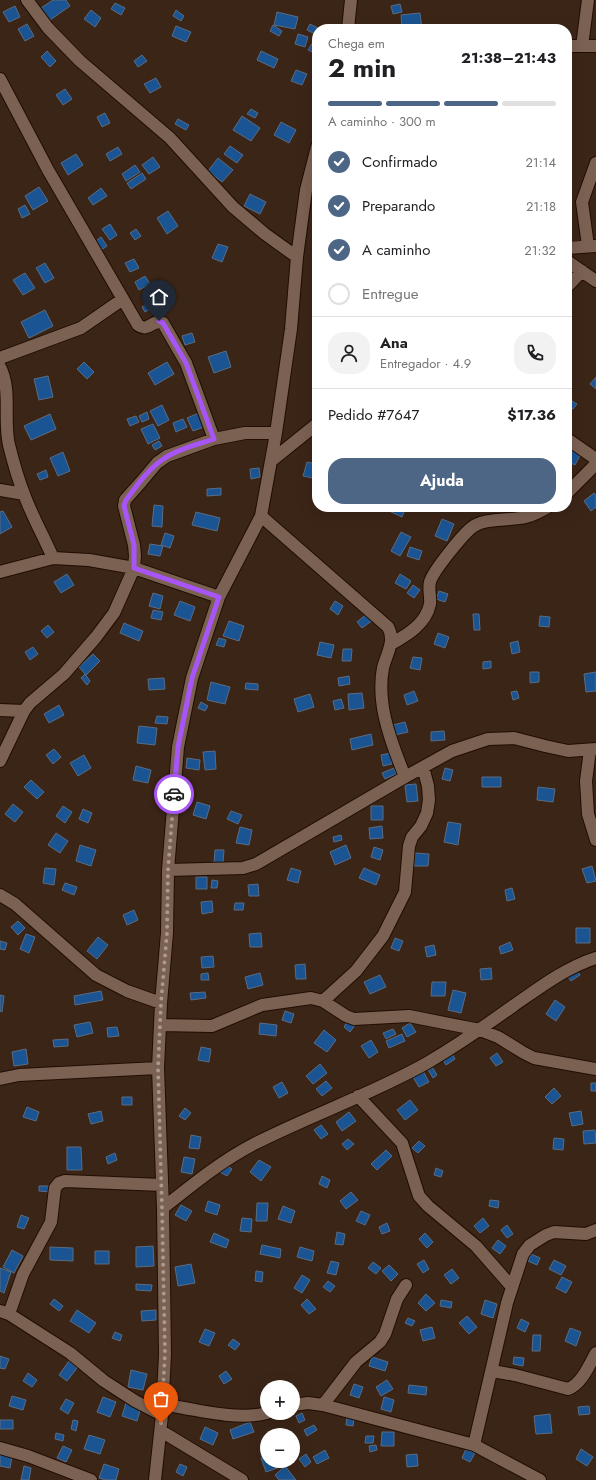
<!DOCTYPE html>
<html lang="pt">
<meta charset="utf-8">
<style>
body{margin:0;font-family:Jost,sans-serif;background:#f2f2f2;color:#202124;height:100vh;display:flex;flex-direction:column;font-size:15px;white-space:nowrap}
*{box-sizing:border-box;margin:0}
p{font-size:13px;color:#757577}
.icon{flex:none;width:22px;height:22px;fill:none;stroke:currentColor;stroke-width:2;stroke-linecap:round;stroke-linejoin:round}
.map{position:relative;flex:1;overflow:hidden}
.details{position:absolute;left:312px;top:24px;width:260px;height:488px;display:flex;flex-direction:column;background:#fff;border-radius:16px;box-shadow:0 4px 16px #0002}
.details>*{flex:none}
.controls{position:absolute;left:260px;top:1380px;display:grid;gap:8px}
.controls a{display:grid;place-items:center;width:40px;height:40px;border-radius:50%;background:#fff;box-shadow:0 4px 16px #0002;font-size:20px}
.pin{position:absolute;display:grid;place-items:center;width:34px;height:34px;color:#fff;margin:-41px -17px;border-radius:50% 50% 50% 0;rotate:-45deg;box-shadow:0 0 4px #0007}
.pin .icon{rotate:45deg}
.courier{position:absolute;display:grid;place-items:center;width:40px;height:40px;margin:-20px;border:3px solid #a855f7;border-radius:50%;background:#fff;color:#222;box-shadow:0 1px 5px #0007}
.overview em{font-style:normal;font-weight:700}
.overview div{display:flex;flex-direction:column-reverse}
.overview{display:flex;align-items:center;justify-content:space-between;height:68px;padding:0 16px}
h1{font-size:26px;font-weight:700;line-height:30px}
.bar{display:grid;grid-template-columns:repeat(4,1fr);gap:6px 4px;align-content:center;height:48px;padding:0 16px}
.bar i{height:5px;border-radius:3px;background:#e0e0e0}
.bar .selected{background:#4e6685}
.bar p{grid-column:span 4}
.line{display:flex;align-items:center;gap:10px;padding:0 16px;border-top:1px solid #e0e0e0}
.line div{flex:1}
.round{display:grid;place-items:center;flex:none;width:42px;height:42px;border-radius:16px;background:#f2f2f2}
ol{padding:0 16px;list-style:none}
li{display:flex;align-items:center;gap:12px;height:44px}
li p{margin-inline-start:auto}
li .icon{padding:4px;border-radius:50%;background:#4e6685;color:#fff;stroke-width:4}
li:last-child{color:#757577}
li i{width:22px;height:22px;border:2px solid #e0e0e0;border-radius:50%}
.action{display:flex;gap:8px;margin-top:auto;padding:8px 16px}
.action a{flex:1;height:46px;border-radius:16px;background:#4e6685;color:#fff;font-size:16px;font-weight:700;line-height:46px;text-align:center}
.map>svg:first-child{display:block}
</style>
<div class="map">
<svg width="596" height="1480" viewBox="0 0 596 1480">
<rect width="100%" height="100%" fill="#3b2517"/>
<path fill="#1b5492" stroke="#5a6c82" d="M53,0H66L70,6L50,20L41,8Z
M115,3L125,8L121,15L111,9Z
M400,4L402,12L393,14L391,6Z
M15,6L20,17L9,22L3,12Z
M91,10L101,18L95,27L84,19Z
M176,10L184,16L181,21L173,16Z
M277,12L298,17L295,29L274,25Z
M420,13L422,29H402L401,15Z
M27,24L34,36L25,41L18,29Z
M310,24L320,29H317V35L307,30Z
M273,25L282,31L279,36L270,31Z
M176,26L191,32L186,42L172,36Z
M298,34L308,37L305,47L295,44Z
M313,42L317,44L316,54L308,50Z
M47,51L56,61L50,67L41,57Z
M261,51L278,59L274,68L257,60Z
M142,55L147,61L138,67L134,61Z
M296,70L307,74L302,85L291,81Z
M156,78L161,87L150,93L144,84Z
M65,89L72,99L63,105L56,95Z
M251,109L258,113L255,118L247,114Z
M105,113L110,123L102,127L97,117Z
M242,116L260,128L251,141L233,130Z
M178,119L189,125L186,130L175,124Z
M281,122L296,130L289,143L274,135Z
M230,146L243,155L237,163L224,154Z
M118,147L122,154L110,161L106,154Z
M76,154L83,165L68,175L61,163Z
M153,157L160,167L149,174L142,165Z
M218,158L233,170L222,182L208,171Z
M135,165L140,172L126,181L122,174Z
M142,173L146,179L131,189L127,183Z
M39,187L48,201L33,210L25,196Z
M101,188L107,196L93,205L88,198Z
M250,194L266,202L260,214L244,206Z
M25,205L30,214L22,218L18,209Z
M168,211L178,226L167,234L157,218Z
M110,224L117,235L110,240L102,229Z
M136,229L141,236L135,240L130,233Z
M101,237L107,246L98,252L92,244Z
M218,244L228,247L222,262L212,258Z
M134,259L139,268L130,272L125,263Z
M45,263L54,278L45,283L36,268Z
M25,273L35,288L23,295L13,280Z
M145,276L150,284L139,290L135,282Z
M158,284L162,291L150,298L146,290Z
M163,298L165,303L157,307L154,302Z
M151,302L154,307L145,312L142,307Z
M45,310L53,326L29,338L21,322Z
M192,333L195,342L185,345L182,336Z
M226,351L231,367L214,373L208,357Z
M84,362L94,372L87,379L77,369Z
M167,362L174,374L155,385L148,373Z
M48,376L53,397L39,400L34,379Z
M596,377V389L590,384Z
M567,398L577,404L573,409L567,406Z
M162,405L169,420L158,426L150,411Z
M147,412L149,419L142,422L139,416Z
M199,413L204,427L193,431L187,418Z
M50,414L56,429L31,440L24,426Z
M136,416L139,422L130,426L127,419Z
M183,419L187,427L176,432L173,423Z
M153,424L160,438L148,444L141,429Z
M159,441L162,446L155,450L152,445Z
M570,450L580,455L575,465L567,461V456Z
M63,452L70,471L58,476L50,458Z
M307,462L317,464V479L303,476Z
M259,468L260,477L251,479L250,469Z
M46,470L48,477L40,480L37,474Z
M221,488V495L207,496V489Z
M594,493L596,495V507L591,511L584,501Z
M154,505L163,506L162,527L152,526Z
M391,507H406L402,517L389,511Z
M3,511L12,527L0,534V512Z
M196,512L220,518L217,531L192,525Z
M442,519L454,524L447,541L435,536Z
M401,532L411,537L400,556L391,551Z
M165,533L174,536L170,548L161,545Z
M150,544L163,546L160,556L148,554Z
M410,547L422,551L419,560L407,556Z
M67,574L74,585L61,593L54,582Z
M400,574L411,581L406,589L395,583Z
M413,585L420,590L414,598L407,593Z
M439,591L448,594L445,602L436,599Z
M153,593L163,596L160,609L149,606Z
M180,601L195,607L190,621L174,615Z
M335,601L343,606L338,615L330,609Z
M153,610L163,612L161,620L151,618Z
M368,613L373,620L362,628L357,622Z
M473,614H479L480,630H474Z
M540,616L550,617L549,627L539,626Z
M229,621L244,626L239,641L223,636Z
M124,623L143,631L139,641L120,633Z
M48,625L54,632L47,638L41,631Z
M438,633L449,637L445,648L434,644Z
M219,638L226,640L224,647L216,645Z
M518,641L520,652L512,654L510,643Z
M320,642L334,645L331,658L317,655Z
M33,647L38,654L30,660L25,652Z
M343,649H352L351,661H342Z
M93,654L100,661L86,675L79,667Z
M413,657L422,658L420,670L410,668Z
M491,661V668L483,669V662Z
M530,672H539V682L530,683Z
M596,672V691L586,692L584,674Z
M85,674L90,681L87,685L81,678Z
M349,676L350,684L339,686L338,678Z
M164,678L165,689L149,690L148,679Z
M211,682L230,687L225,704L207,700Z
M246,683L258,684V690L245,689Z
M414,691L418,701L407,705L404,695Z
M517,691L519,698L513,700L511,692Z
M362,693L364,708L349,710L348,694Z
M310,694L314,707L298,712L294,699Z
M341,699L344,708L335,710L333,701Z
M201,702L208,706L205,711L198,708Z
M59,705L64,715L49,723L44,714Z
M157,716L168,717L167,724L155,723Z
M405,722L408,732L395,735L393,725Z
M139,726L157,728L155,745L137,743Z
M444,731L445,740L431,741V732Z
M371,734L373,745L352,750L350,739Z
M54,749L61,757L53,764L46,755Z
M215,751L216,769L205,770L203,752Z
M391,753L392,764L383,766L381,755Z
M84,755L91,768L78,776L70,763Z
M187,758L200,760L199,770L186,768Z
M136,766L151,770L148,783L133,780Z
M394,768L396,774L385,779L382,773Z
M445,768L453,770L450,781L442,779Z
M482,777H501V787H482Z
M31,780L44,792L37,799L24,787Z
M416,784L418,801L407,802L405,785Z
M538,787L555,789L553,802L537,800Z
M197,802L210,806L206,819L193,815Z
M13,804L23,812L15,822L5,814Z
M63,806L72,812L65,823L56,816Z
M371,806H383V820H371Z
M83,809L92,813L88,823L79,819Z
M231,811L242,815L238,824L227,819Z
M448,822L461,824L458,845L444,842Z
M382,826L383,838L370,839L369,828Z
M240,827L252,830L249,845L236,843Z
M56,833L68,841L60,853L48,845Z
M341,835L342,840L334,842L333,837Z
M80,845L96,850L91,866L76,861Z
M346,845L351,858L335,865L330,852Z
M374,847L383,850L380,860L371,857Z
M215,850H224L223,863H214Z
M415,853L429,854L428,866H414Z
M592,866L596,881L587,883L582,869Z
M45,868L56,869L54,885L43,883Z
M291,868L301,871L298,883L287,880Z
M364,868L380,875L376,885L359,878Z
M196,877H207V889H196Z
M212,880L218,881L217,888H211Z
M65,883L77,887L74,895L62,890Z
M258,884L259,896H249L248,885Z
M512,888L515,899L507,901L505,890Z
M212,901L213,912L202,914L201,902Z
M235,903H244L243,910H234Z
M134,910L138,920L127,925L123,915Z
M18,921L25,928L18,935L11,927Z
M576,928H590V943H576Z
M261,933L262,947H250L249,934Z
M26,934L35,937L29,953L20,949Z
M98,937L108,945L97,959L87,951Z
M395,938L403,941L399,951L391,948Z
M0,941L7,943L5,950L0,949Z
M510,942L513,950L501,954L499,947Z
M434,945L436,955L427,957L425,947Z
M213,956L214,967L202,968L201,957Z
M305,964L306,979H296L295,965Z
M491,968L492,979L481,980L480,969Z
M576,968L580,975L571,981L566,974Z
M208,973L209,980H201V974Z
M260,973L263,985L248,989L245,977Z
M380,975L386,987L370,994L364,982Z
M432,982H446L445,996H431Z
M453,990L466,993L461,1013L448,1010Z
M101,991L103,1000L75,1005L74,996Z
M205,992L206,998L191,1000L190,993Z
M0,995L4,996L2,1012L0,1011Z
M555,1000L565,1007L556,1021L546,1014Z
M285,1011L294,1014L291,1023L282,1020Z
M348,1020L355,1025L350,1032L344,1027Z
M90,1022L93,1033L77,1037L74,1025Z
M260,1023L277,1025L276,1036L259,1034Z
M410,1023L416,1032L407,1037L402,1028Z
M117,1027L119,1036L108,1037L107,1028Z
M393,1029L396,1034L386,1039L383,1033Z
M324,1030L336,1040L327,1052L314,1043Z
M402,1034L405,1041L389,1048L386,1041Z
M68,1039V1046L54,1047L53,1040Z
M371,1040L378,1052L369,1058L361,1046Z
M201,1047L211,1049L209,1062L198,1060Z
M26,1049L28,1064L14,1066L12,1052Z
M451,1052L455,1059L446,1065L442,1058Z
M497,1053L503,1062L496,1066L490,1058Z
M320,1064L327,1073L313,1084L306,1076Z
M431,1065L437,1075L433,1078L427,1068Z
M423,1071L429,1082L419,1087L413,1077Z
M326,1081L332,1088L322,1096L316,1089Z
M282,1082L288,1093L279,1098L273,1087Z
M591,1083H596V1091H591Z
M554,1088L561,1096L552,1104L545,1097Z
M122,1097H132V1105H122Z
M410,1100L418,1110L405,1120L397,1110Z
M27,1107L39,1112L36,1121L23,1117Z
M185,1108L191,1113L185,1120L179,1116Z
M101,1111L103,1121L91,1124L88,1114Z
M581,1111L583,1124L572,1126L569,1113Z
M349,1112L356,1121L342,1131L336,1122Z
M321,1125L328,1134L321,1139L314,1130Z
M595,1130L596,1143L584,1144L583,1131Z
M191,1135L201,1137L199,1149L189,1148Z
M554,1138L564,1139L563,1150L553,1149Z
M348,1139L354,1144L347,1150L342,1144Z
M419,1141L425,1146L418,1153L412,1148Z
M67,1147H81L82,1170H67Z
M386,1150L392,1156L377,1170L371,1164Z
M115,1153L117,1160L108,1164L106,1157Z
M184,1157L195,1159L192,1174L181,1172Z
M259,1160L271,1167L261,1181L250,1172Z
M225,1165L232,1169L227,1176L220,1172Z
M436,1168L443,1171L441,1177L434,1175Z
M322,1176L330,1180L327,1188L319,1184Z
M39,1186H50V1192L39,1191Z
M351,1192L358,1200L346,1209L340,1201Z
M490,1200L499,1201L498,1208L489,1206Z
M208,1201L220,1205L217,1215L205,1211Z
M257,1203H268L267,1221H256Z
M181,1205L192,1211L186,1221L175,1215Z
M283,1206L295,1211L291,1223L278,1219Z
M361,1211L370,1215L365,1225L356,1221Z
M21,1215L29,1218L24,1229L17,1227Z
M242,1218L252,1219L251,1232L240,1231Z
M483,1218L489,1226L480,1233L474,1226Z
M387,1223L390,1231L382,1234L379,1227Z
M507,1225L513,1234L507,1238L501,1230Z
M337,1232L345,1234L343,1245L335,1244Z
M214,1233L229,1240L226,1248L210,1242Z
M425,1233L433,1242L427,1248L419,1239Z
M498,1240L506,1246L500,1254L492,1248Z
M262,1245L281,1249L280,1258L260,1254Z
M153,1246L154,1266L136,1267V1247Z
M50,1247L73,1248V1261L50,1260Z
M300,1247L314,1251L312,1261L297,1257Z
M12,1250L23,1256L14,1273L3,1267Z
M95,1251H109V1264H95Z
M531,1254L540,1258L537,1265L528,1261Z
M424,1260L429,1269L423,1273L417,1264Z
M554,1260L566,1266L561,1275L549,1269Z
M331,1261L339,1263L336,1275L327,1273Z
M373,1262L381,1268L376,1274L368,1268Z
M191,1264L195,1283L178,1286L175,1267Z
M389,1265L398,1274L391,1281L382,1271Z
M0,1268L11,1272L4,1293L0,1291Z
M452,1269L459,1278L451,1284L444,1275Z
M256,1271L263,1272L262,1282L255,1281Z
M302,1275L310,1280L302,1293L294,1288Z
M562,1277L572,1282L566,1293L556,1288Z
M328,1281L335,1286L330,1292L323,1287Z
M136,1284L152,1285L151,1291L136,1290Z
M426,1294L435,1303L426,1311L418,1303Z
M54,1299L63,1306L59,1311L50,1304Z
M307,1299L316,1309L309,1314L301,1305Z
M441,1300L452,1302L451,1308L440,1306Z
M485,1300L497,1304L493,1318L481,1314Z
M77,1310L96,1323L89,1333L70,1321Z
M156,1310V1320L142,1321L141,1311Z
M467,1316L477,1327L469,1334L459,1323Z
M408,1318L415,1321L412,1326L405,1323Z
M521,1319L529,1323L525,1332L517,1328Z
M432,1327L435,1338L423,1341L420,1330Z
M570,1328L581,1332L576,1346L565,1341Z
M205,1329L215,1333L209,1346L199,1342Z
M115,1332L122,1335L120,1341L112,1338Z
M533,1335H541L540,1351H532Z
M233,1339L240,1344L235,1350L228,1345Z
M0,1356L9,1359L5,1369L0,1368Z
M372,1357L388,1362L385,1371L369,1366Z
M514,1357L524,1358L523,1366L513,1364Z
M69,1361L77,1368L67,1381L59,1375Z
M131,1370L147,1374L143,1390L128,1387Z
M226,1371L232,1379L224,1384L219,1376Z
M28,1373L37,1380L32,1387L23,1381Z
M387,1380L393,1389L381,1396L376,1387Z
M354,1384L363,1387L359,1398L350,1395Z
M409,1385L427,1387L426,1395L408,1393Z
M12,1396L26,1400L23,1410L9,1406Z
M103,1397L116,1402L110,1417L97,1412Z
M384,1397L394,1400L391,1412L381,1409Z
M66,1399L74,1403L68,1414L60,1409Z
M126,1403L141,1407L137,1421L122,1416Z
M589,1406L590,1414L579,1415L578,1407Z
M302,1413L305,1420L299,1423L296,1416Z
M550,1414L552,1433L536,1434L534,1416Z
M347,1417L354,1418L353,1426L346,1425Z
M0,1420H13V1429H0Z
M73,1420L78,1421L76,1431L71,1429Z
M250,1422L254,1432L233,1439L230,1430Z
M314,1425L317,1430L307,1436L304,1430Z
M205,1427L218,1433L213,1445L200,1439Z
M382,1432H394V1446H381Z
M56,1433L64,1435L63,1441L55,1439Z
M89,1435L105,1440L100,1454L84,1449Z
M366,1436H374L373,1443H365Z
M376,1445L377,1450L370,1452L369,1446Z
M63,1446L72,1450L66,1462L57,1458Z
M466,1449L475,1453L470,1462L462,1458Z
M581,1449L593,1457L587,1466L576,1459Z
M325,1450L329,1458L317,1464L313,1457Z
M0,1454L12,1456L10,1468L0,1466Z
M306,1454L311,1462L305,1467L299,1459Z
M417,1454L418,1466L407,1467L406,1455Z
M267,1456V1461H278L280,1467L266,1472L261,1458Z
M104,1464L119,1469L116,1480H106L99,1478Z
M180,1464L187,1467L183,1476L176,1472Z
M24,1466L31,1468L29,1480H21Z
M285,1466L296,1480H279L275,1475Z"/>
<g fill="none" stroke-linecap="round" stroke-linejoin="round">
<g stroke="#210d02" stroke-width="14">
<path id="street" d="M27,0L48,28L80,61L170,138L233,207L265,234L297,257
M348,29L351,0
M567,46H596
M582,46L588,0
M0,79L48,170L138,325C149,333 152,318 163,323L186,363L214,439
M588,246L582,202L596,163
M567,248L596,246
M567,261L596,281
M567,287L582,271
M0,358L81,328L123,299
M0,367C12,390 3,420 9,445C13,461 18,479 24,494C32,516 44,537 53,558
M567,439L596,459
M271,461L317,424
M0,490L24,494
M567,493L596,464
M261,516L388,627C396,641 386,655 383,668C381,678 381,690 382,700C384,724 396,754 405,777
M0,572L53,558L89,560L134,568L219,597
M391,644C407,635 426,624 430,604C431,597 428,589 430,582C433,571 461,537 470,529C483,517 509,521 526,517C534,515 541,511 548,507
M0,710L24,711
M590,750L586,781L588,814L596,840
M0,761L24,711L30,703L64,674L96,637L114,613L134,568L135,556L134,545L124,506L125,500L141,482L157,463L167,456L214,439L245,433H276
M168,870L243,868L256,864L405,777L452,751L488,739L514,738L545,746L568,751L596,749
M0,895L15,904L96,975L127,991L161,1003
M323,1001L356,971L383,936L405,892L409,846L412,837L421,826L427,813L429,800L428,786L423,767
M160,1025L212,1026L262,1005L311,998L323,1001L346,1016L354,1019L409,1016L480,1030L498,1037L524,1053L534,1058L596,1069
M0,1079L19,1075L158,1068
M358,1096L402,1143L419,1196L428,1206L476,1246L512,1287
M163,1208C192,1185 221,1161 254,1144C311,1115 372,1094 427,1063C456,1046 485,1026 513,1006C539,988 565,968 596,958
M0,1311L9,1314L70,1353L104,1381L135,1401L162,1415
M9,1314L23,1274L51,1222L55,1188L59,1183L65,1181L162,1185
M492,1371L515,1375L568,1389C582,1384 589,1365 596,1353
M162,1404C192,1409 238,1421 267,1413
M293,1405L308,1403L323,1405L474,1445L540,1480
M323,1405L356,1362L380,1342L385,1334L397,1299L406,1285
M161,1431L242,1480
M474,1445L507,1303L523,1254L530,1245L546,1235L554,1232L586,1234L596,1230
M0,1448L28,1456L91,1480
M155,1480L162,1415L165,1354L163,1208L158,1068L161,1003L167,933L168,870L178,747L192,678L219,597L261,516L276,433L291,329L297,257L306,190L317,147"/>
</g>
<use href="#street" stroke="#7b6152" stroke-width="12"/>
</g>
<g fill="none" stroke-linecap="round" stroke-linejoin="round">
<path stroke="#aa998e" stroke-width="4" stroke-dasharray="0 7.2" d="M161,1423L165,1354L162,1208L158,1068L161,1003L167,933L168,870L174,794"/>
<path stroke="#a855f7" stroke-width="5" d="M159,321L163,323L186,363L214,439C199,444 179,448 165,458C149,468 137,485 126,500L124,506L134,545V568L219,597L192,678L178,747L174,794"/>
</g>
</svg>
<div class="controls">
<a>+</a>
<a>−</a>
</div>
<div class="pin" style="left:161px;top:1423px;background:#ea580c"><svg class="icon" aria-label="bag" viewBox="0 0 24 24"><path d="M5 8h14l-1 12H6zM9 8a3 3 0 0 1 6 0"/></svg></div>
<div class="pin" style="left:159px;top:321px;background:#1f2937"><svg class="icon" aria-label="home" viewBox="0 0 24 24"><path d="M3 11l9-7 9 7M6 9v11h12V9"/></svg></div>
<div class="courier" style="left:174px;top:794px"><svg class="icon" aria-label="car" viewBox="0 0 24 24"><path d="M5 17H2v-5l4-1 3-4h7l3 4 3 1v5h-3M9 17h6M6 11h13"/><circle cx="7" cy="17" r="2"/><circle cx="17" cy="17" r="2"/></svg></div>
<section class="details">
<div class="overview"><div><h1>2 min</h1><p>Chega em</p></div><em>21:38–21:43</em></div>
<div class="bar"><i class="selected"></i><i class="selected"></i><i class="selected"></i><i></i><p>A caminho · 300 m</p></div>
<ol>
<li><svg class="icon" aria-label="check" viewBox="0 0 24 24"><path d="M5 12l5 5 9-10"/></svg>Confirmado<p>21:14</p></li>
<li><svg class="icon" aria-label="check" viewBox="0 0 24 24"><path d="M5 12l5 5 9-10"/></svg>Preparando<p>21:18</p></li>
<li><svg class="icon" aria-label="check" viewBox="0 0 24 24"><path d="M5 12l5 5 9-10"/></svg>A caminho<p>21:32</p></li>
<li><i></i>Entregue</li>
</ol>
<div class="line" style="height:72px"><a class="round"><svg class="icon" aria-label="person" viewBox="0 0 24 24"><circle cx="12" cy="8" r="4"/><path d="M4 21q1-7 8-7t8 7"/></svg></a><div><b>Ana</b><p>Entregador · 4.9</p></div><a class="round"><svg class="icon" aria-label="phone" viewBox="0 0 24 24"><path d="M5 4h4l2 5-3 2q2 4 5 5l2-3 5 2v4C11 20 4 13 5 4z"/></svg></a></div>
<div class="line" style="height:52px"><div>Pedido #7647</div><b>$17.36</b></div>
<div class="action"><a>Ajuda</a></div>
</section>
</div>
